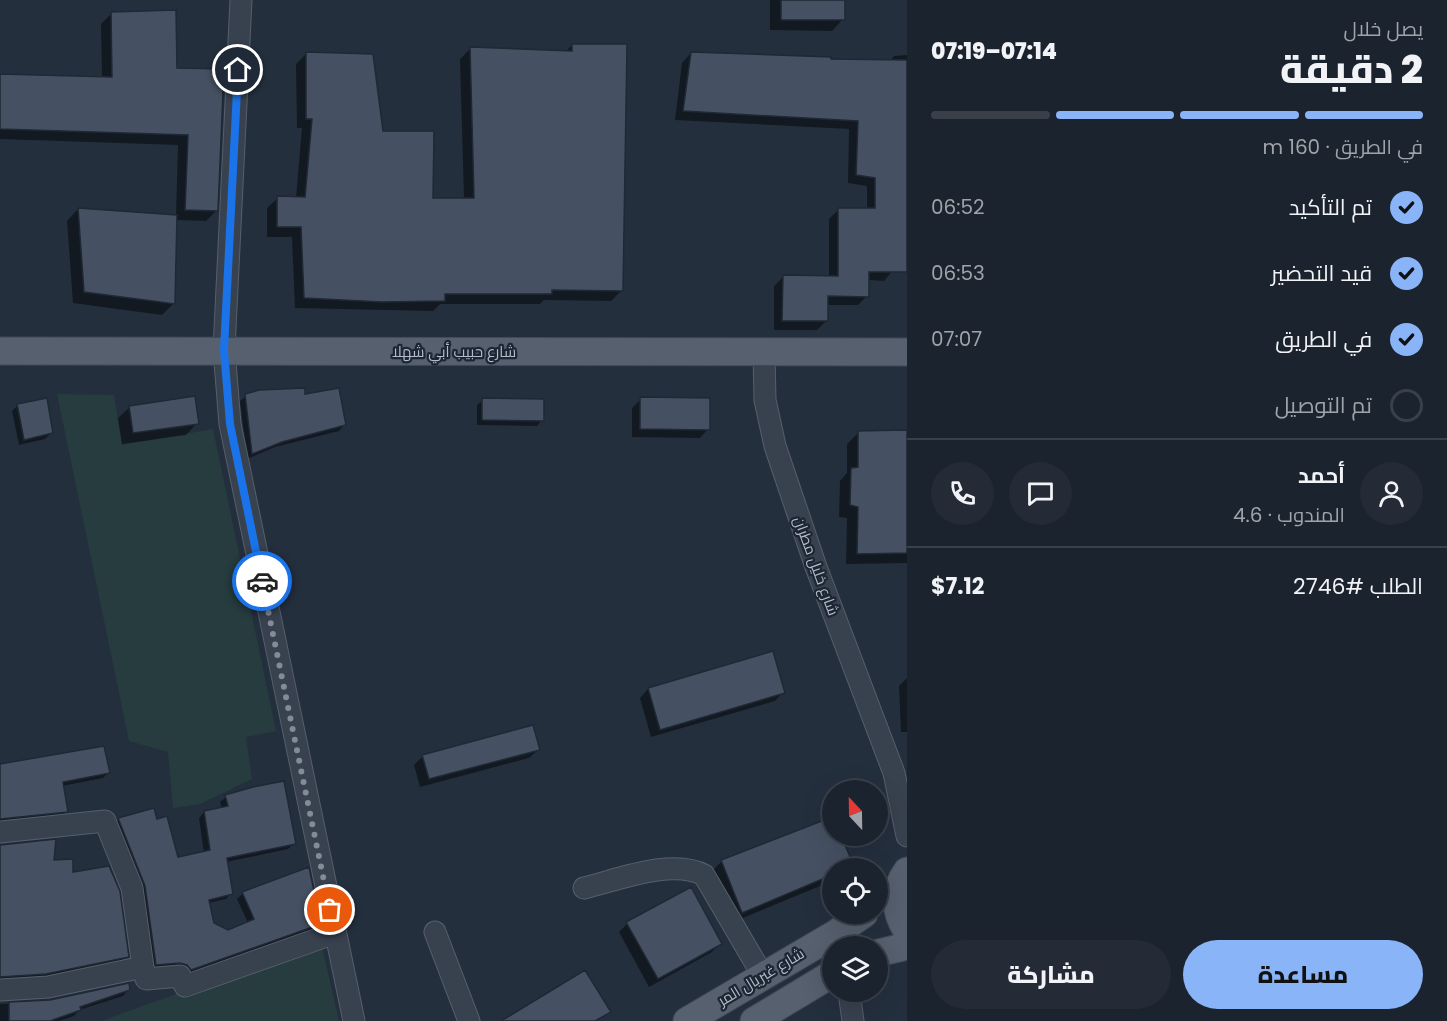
<!DOCTYPE html>
<html lang="ar">
<meta charset="utf-8">
<style>
body{margin:0;font-family:Poppins,Cairo,sans-serif;background:#242b36;color:#f1f3f6;direction:rtl;height:100vh;display:flex;flex-direction:column;font-size:22px;white-space:nowrap}
*{box-sizing:border-box;margin:0}
p{font-size:20px;color:#a0a4aa}
.icon{flex:none;width:33px;height:33px;fill:none;stroke:currentColor;stroke-width:2;stroke-linecap:round;stroke-linejoin:round}
.map{position:relative;flex:1;overflow:hidden;direction:ltr}
.details{display:flex;flex-direction:column;background:#1b232e;width:540px}
.details>*{flex:none}
.needle{width:39px;rotate:338deg}
.controls{position:absolute;left:822px;top:780px;display:grid;gap:12px}
.controls a{display:grid;place-items:center;width:66px;height:66px;border-radius:50%;background:#1b232e;box-shadow:0 6px 24px #0002,0 0 0 2px #39404a;font-size:30px}
.pin{position:absolute;display:grid;place-items:center;width:51px;height:51px;color:#fff;margin:-26px;border:3px solid #fff;border-radius:50%;box-shadow:0 2px 6px #0007}
.courier{position:absolute;display:grid;place-items:center;width:60px;height:60px;margin:-30px;border:4px solid #1a73e8;border-radius:50%;background:#fff;color:#222;box-shadow:0 2px 8px #0007}
.summary em{font-style:normal;font-weight:800}
.summary div{display:flex;flex-direction:column-reverse}
.summary{display:flex;align-items:center;justify-content:space-between;height:102px;padding:0 24px}
h1{font-size:39px;font-weight:800;line-height:45px}
.bar{display:grid;grid-template-columns:repeat(4,1fr);gap:9px 6px;align-content:center;height:72px;padding:0 24px}
.bar i{height:8px;border-radius:4px;background:#39404a}
.bar .on{background:#8ab4f8}
.bar p{grid-column:span 4}
.line{display:flex;align-items:center;gap:15px;padding:0 24px;border-top:2px solid #39404a}
.line div{flex:1}
.round{display:grid;place-items:center;flex:none;width:63px;height:63px;border-radius:32px;background:#242b36}
ol{padding:0 24px;list-style:none}
li{display:flex;align-items:center;gap:18px;height:66px}
li p{margin-inline-start:auto}
li .icon{padding:6px;border-radius:50%;background:#8ab4f8;color:#111;stroke-width:4}
li:last-child{color:#a0a4aa}
li i{width:33px;height:33px;border:3px solid #39404a;border-radius:50%}
.primary-button{display:flex;gap:12px;margin-top:auto;padding:12px 24px}
.primary-button a{flex:1;height:69px;border-radius:36px;background:#8ab4f8;color:#111;font-size:24px;font-weight:800;line-height:69px;text-align:center}
.primary-button a+a{background:#242b36;color:#f1f3f6}
main{display:flex;flex:1;min-height:0}
.map>svg:first-child{display:block}
</style>
<main>
<section class="details">
<div class="summary"><div><h1>2 دقيقة</h1><p>يصل خلال</p></div><em>07:14–07:19</em></div>
<div class="bar"><i class="on"></i><i class="on"></i><i class="on"></i><i></i><p>في الطريق · 160 m</p></div>
<ol>
<li><svg class="icon" aria-label="check" viewBox="0 0 24 24"><path d="M5 12l5 5 9-10"/></svg>تم التأكيد<p>06:52</p></li>
<li><svg class="icon" aria-label="check" viewBox="0 0 24 24"><path d="M5 12l5 5 9-10"/></svg>قيد التحضير<p>06:53</p></li>
<li><svg class="icon" aria-label="check" viewBox="0 0 24 24"><path d="M5 12l5 5 9-10"/></svg>في الطريق<p>07:07</p></li>
<li><i></i>تم التوصيل</li>
</ol>
<div class="line" style="height:108px"><a class="round"><svg class="icon" aria-label="person" viewBox="0 0 24 24"><circle cx="12" cy="8" r="4"/><path d="M4 21q1-7 8-7t8 7"/></svg></a><div><b>أحمد</b><p>المندوب · 4.6</p></div><a class="round"><svg class="icon" aria-label="chat" viewBox="0 0 24 24"><path d="M4 5h16v11H9l-5 4z"/></svg></a><a class="round"><svg class="icon" aria-label="phone" viewBox="0 0 24 24"><path d="M5 4h4l2 5-3 2q2 4 5 5l2-3 5 2v4C11 20 4 13 5 4z"/></svg></a></div>
<div class="line" style="height:78px"><div>الطلب #2746</div><b>$7.12</b></div>
<div class="primary-button"><a>مساعدة</a><a>مشاركة</a></div>
</section>
<div class="map">
<svg width="907" height="1021" viewBox="0 0 907 1021">
<rect width="100%" height="100%" fill="#242f3e"/>
<path fill="#263c3f" d="M57,394L114,395L122,445L213,429L276,731L246,737L252,779L200,804L173,808L168,752L129,741Z
M321,942L339,1021H101Z"/>
<path fill="#0007" d="M770,0H844L843,19L832,31L770,30Z
M112,13L175,69L217,210L206,221L175,220L174,303L162,315L73,303L67,221L78,209L176,216L178,145L0,139V75L102,79L101,24Z
M572,45L621,291L611,301L544,300L540,304H440L433,311L295,308L292,237H267V208L278,198H296L302,128H297L296,64L307,53L382,132L431,199H464L460,59L470,49L565,52Z
M691,53L890,61L894,56L907,55V254L884,281L868,280L867,296L858,305H826V321L817,330H774V286L783,277H829V219L839,209L867,210V186L848,183L849,129L675,120L682,63Z
M246,396H304L344,425L339,431L275,447L247,459L240,401Z
M641,399L708,429L700,438L632,437V408Z
M483,400L542,420L537,426L477,425V405Z
M18,405L51,433L45,439L19,445L12,411Z
M130,407L197,423L186,435L122,444L118,418Z
M907,432V563L846,564L847,518L839,517L840,481L847,473V444L858,433Z
M907,678V732H901L899,686Z
M648,689L783,692L775,701L651,737L640,698Z
M538,750L529,758L420,787L414,765L423,756Z
M0,766L108,773L103,778L62,786L66,812L60,817L0,824Z
M226,797L294,843L288,849L226,862L231,893L226,899L208,903L213,923L228,932L248,923L237,899L243,893L319,924L313,930L185,975L150,970L113,825L118,820L153,809L156,821L176,859L204,853L199,818L204,812L222,809L220,802Z
M832,818V836H840L852,866L850,868H832V881L731,923L710,873L722,861Z
M0,846L53,862L72,874L127,956L121,962L40,979L0,982Z
M627,924L720,943L712,952L649,987L619,932Z
M128,990L123,996L79,1010L74,1016L59,1021H0V1004L51,1001Z"/>
<path fill="#455162" stroke="#1f2835" stroke-width="1.5" d="M781,0H845V20H781Z
M176,10L177,68L224,69L218,211L185,210L188,135L0,129V74L112,77L111,12Z
M572,44H627L623,291L552,290V294H445V301L382,302L304,298L301,227H277V196L305,197L312,119H306V52L373,54L383,131H434L433,198H474L470,47L572,51Z
M691,52L831,57V59L907,60V272H869V297L828,296V321H782L783,275L838,276V208H875V178L856,175L858,121L683,111Z
M78,208L177,215L175,304L84,292Z
M305,388V394L339,388L346,425L282,442L252,454L245,394L259,390Z
M195,396L199,424L133,433L129,406Z
M640,397L710,398V430L640,429Z
M47,398L53,433L24,440L17,404Z
M482,398L544,399V421L482,420Z
M907,430V553L857,554L858,507L850,505L851,468L858,467V431Z
M773,651L785,693L660,730L648,688Z
M533,725L540,750L429,779L422,755Z
M104,746L110,773L63,782L68,812L0,819V764Z
M284,781L296,844L227,858L233,894L209,900L214,923L228,930L254,919L242,892L309,867L321,924L191,970L187,965L180,963L156,965L145,886L118,818L154,808L157,819L167,816L178,857L210,850L204,811L228,806L225,795L253,787Z
M832,817V836H841L855,868H832V875L742,913L721,860Z
M56,839L54,860L73,859V872L109,866L120,891L129,957L46,974L0,977V845Z
M691,887L722,944L658,979L626,922Z
M585,970L611,1012L595,1021H501Z
M129,983L130,990L80,1007L81,1010L50,1021H9V1002L50,1000Z"/>
<g fill="none" stroke-linecap="round" stroke-linejoin="round">
<g stroke="#565f6c" stroke-width="23">
<path id="minor" d="M241,0L224,350L230,424L354,1021
M764,353L765,400L775,446L816,567L894,773L907,836
M0,832L105,821L132,888L143,967
M584,888C617,880 672,858 704,875L763,976
M435,932L469,1021
M0,990L48,987L143,967L146,979L180,976L185,986L335,933
M849,992L853,1021"/>
</g>
<g stroke="#414a57" stroke-width="29">
<path id="major" d="M0,351L907,352
M907,871C893,890 894,911 907,931
M878,953L907,946
M687,1021L835,934L864,914
M754,1021L832,974"/>
</g>
<use href="#minor" stroke="#38414e" stroke-width="21"/>
<use href="#major" stroke="#56606e" stroke-width="27"/>
</g>
<g fill="none" stroke-linecap="round" stroke-linejoin="round">
<path stroke="#828b98" stroke-width="6" stroke-dasharray="0 10.8" d="M262,581L330,910"/>
<path stroke="#1a73e8" stroke-width="8" d="M238,70L224,350L230,424L262,581"/>
</g>
<g text-anchor="middle" stroke-width="4.5" stroke-linejoin="round" paint-order="stroke">
<g font-size="15" fill="#b4bcc9" stroke="#1d2633">
<text x="454" y="357">شارع حبيب أبي شهلا</text>
<text transform="translate(816 566) rotate(70)" y="5">شارع خليل مطران</text>
<text transform="translate(761 977) rotate(-31)" y="5">شارع غبريال المر</text>
</g>
</g>
</svg>
<div class="controls">
<a><svg class="needle" viewBox="-14 -14 28 28"><path d="M0-13l5 13h-10z" fill="#e53935"/><path d="M0 13l5-13h-10z" fill="#a0a4aa"/></svg></a>
<a><svg class="icon" aria-label="locate" viewBox="0 0 24 24"><circle cx="12" cy="12" r="6"/><path d="M12 2v4M12 18v4M2 12h4M18 12h4"/></svg></a>
<a><svg class="icon" aria-label="layers" viewBox="0 0 24 24"><path d="M12 4l9 5-9 5-9-5zM3 14l9 5 9-5"/></svg></a>
</div>
<div class="pin" style="left:330px;top:910px;background:#ea580c"><svg class="icon" aria-label="bag" viewBox="0 0 24 24"><path d="M5 8h14l-1 12H6zM9 8a3 3 0 0 1 6 0"/></svg></div>
<div class="pin" style="left:238px;top:70px;background:#1f2937"><svg class="icon" aria-label="home" viewBox="0 0 24 24"><path d="M3 11l9-7 9 7M6 9v11h12V9"/></svg></div>
<div class="courier" style="left:262px;top:581px"><svg class="icon" aria-label="car" viewBox="0 0 24 24"><path d="M5 17H2v-5l4-1 3-4h7l3 4 3 1v5h-3M9 17h6M6 11h13"/><circle cx="7" cy="17" r="2"/><circle cx="17" cy="17" r="2"/></svg></div>
</div>
</main>
